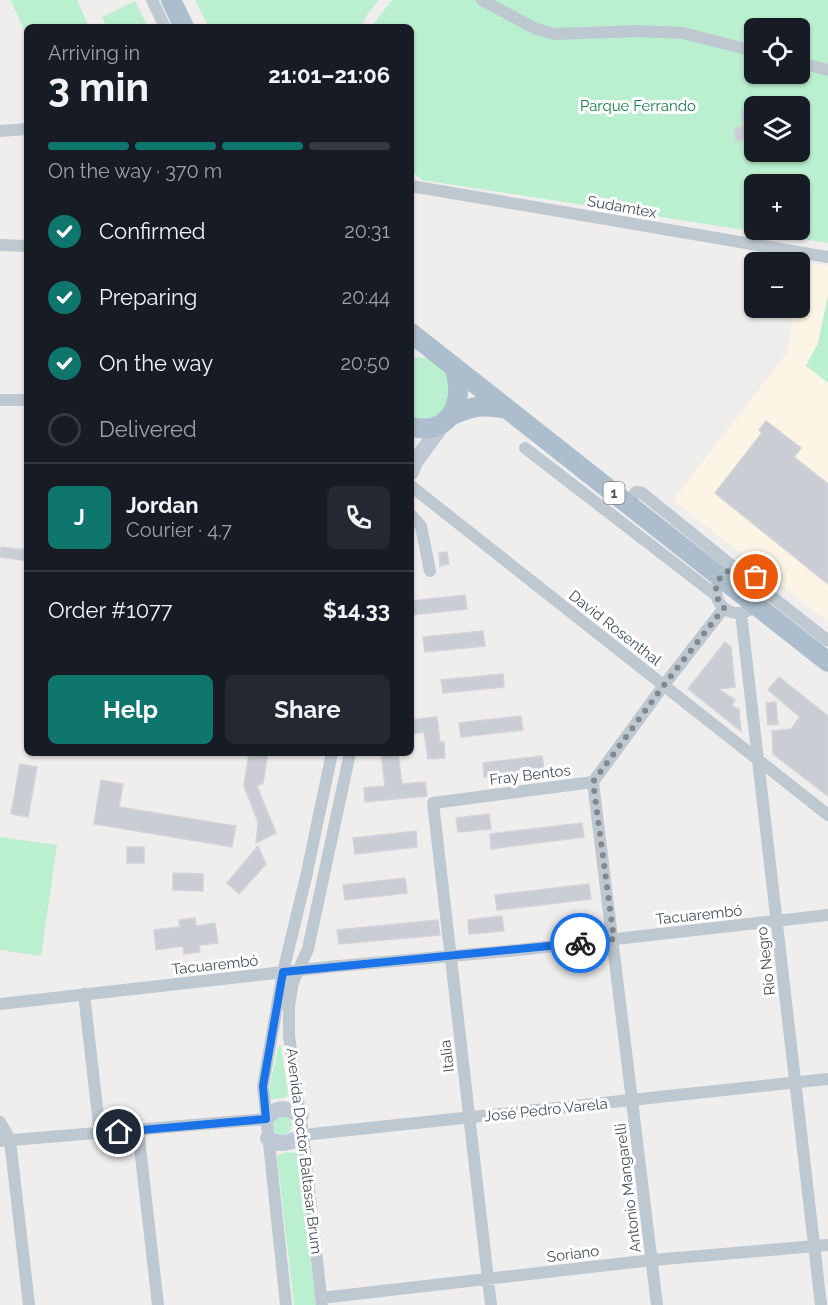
<!DOCTYPE html>
<meta charset="utf-8">
<style>
body{margin:0;font-family:Raleway,sans-serif;background:#242831;color:#f1f3f6;height:100vh;display:flex;flex-direction:column;font-size:22px;white-space:nowrap}
*{box-sizing:border-box;margin:0}
p{font-size:20px;color:#9ea1a6}
.icon{flex:none;width:33px;height:33px;fill:none;stroke:currentColor;stroke-width:2;stroke-linecap:round;stroke-linejoin:round}
.map{position:relative;flex:1;overflow:hidden}
.drawer{position:absolute;left:24px;top:24px;width:390px;height:732px;display:flex;flex-direction:column;background:#171b24;border-radius:9px;box-shadow:0 2px 4px #0004}
.drawer>*{flex:none}
.tools{position:absolute;left:744px;top:18px;display:grid;gap:12px}
.tools a{display:grid;place-items:center;width:66px;height:66px;border-radius:9px;background:#171b24;box-shadow:0 2px 4px #0004;font-size:30px}
.pin{position:absolute;display:grid;place-items:center;width:51px;height:51px;color:#fff;margin:-26px;border:3px solid #fff;border-radius:50%;box-shadow:0 2px 6px #0007}
.courier{position:absolute;display:grid;place-items:center;width:60px;height:60px;margin:-30px;border:4px solid #1a73e8;border-radius:50%;background:#fff;color:#222;box-shadow:0 2px 8px #0007}
.summary em{font-style:normal;font-weight:700}
.summary div{display:flex;flex-direction:column-reverse}
.summary{display:flex;align-items:center;justify-content:space-between;height:102px;padding:0 24px}
h1{font-size:39px;font-weight:700;line-height:45px}
.bar{display:grid;grid-template-columns:repeat(4,1fr);gap:9px 6px;align-content:center;height:72px;padding:0 24px}
.bar i{height:8px;border-radius:4px;background:#363941}
.bar .active{background:#0f766e}
.bar p{grid-column:span 4}
.line{display:flex;align-items:center;gap:15px;padding:0 24px;border-top:2px solid #363941}
.line div{flex:1}
.round{display:grid;place-items:center;flex:none;width:63px;height:63px;border-radius:9px;background:#242831}
ol{padding:0 24px;list-style:none}
li{display:flex;align-items:center;gap:18px;height:66px}
li p{margin-inline-start:auto}
li .icon{padding:6px;border-radius:50%;background:#0f766e;color:#fff;stroke-width:4}
li:last-child{color:#9ea1a6}
li i{width:33px;height:33px;border:3px solid #363941;border-radius:50%}
.cta{display:flex;gap:12px;margin-top:auto;padding:12px 24px}
.cta a{flex:1;height:69px;border-radius:9px;background:#0f766e;color:#fff;font-size:24px;font-weight:700;line-height:69px;text-align:center}
.cta a+a{background:#242831;color:#f1f3f6}
.map>svg:first-child{display:block}
</style>
<div class="map">
<svg width="828" height="1305" viewBox="0 0 828 1305">
<rect width="100%" height="100%" fill="#f0eded"/>
<path fill="#fcf5e6" d="M802,262L828,266V622L673,500L787,353L794,308H800V278Z"/>
<path fill="#baefcf" fill-rule="evenodd" d="M11,0H77L89,27H27V37Z
M195,0H379L368,13L361,27H209Z
M392,0H828V243L422,180L411,170V27H371ZM754,28H800V74H754ZM754,106H800V152H754ZM754,184H800V230H754Z
M135,1L148,27H107L102,17Z
M828,295V383L806,366L818,343Z
M417,357L432,359L443,368L450,380L446,408L435,417L411,420V358Z
M0,837L57,845L41,956L0,950Z
M281,1046L288,1094L285,1098L272,1099L268,1096L278,1047Z
M272 1125a10 10 0 1 1 20 0a10 10 0 1 1-20 0Z
M287,1152L298,1153L316,1305H294L277,1156Z"/>
<path fill="#cacdd3" stroke="#d1d4d9" stroke-width="1.5" d="M754,109V124L743,126L741,111Z
M748,126L750,139L736,141L734,128Z
M766,421L801,448L794,457L828,484V584L715,493L762,433L759,430Z
M0,547L27,550V561L0,557Z
M447,552L449,564L440,566L439,553Z
M465,595L467,609L411,615V601Z
M483,631L485,646L425,652L423,637Z
M725,642L731,647L735,687L719,689L735,700L732,705L739,710L741,731L688,689Z
M503,674L504,687L443,693L441,680Z
M779,677L828,716V796L773,754L772,731L791,729L800,717L768,690Z
M776,702L778,724L768,725L766,703Z
M521,716L523,730L461,737L459,723Z
M437,717L440,742H444L445,758L428,759L424,732L411,734V720Z
M249,753H268L263,783L257,786L276,833L256,843L258,822L244,786Z
M381,753H398L402,784L425,782L427,796L365,802L364,788L385,786Z
M542,756L544,769L484,777L483,763Z
M20,764L37,767L28,817L11,814Z
M101,780L123,784L119,807L236,826L232,847L94,824Z
M489,814L491,829L458,832L456,818Z
M582,823L584,837L491,849L490,834Z
M416,831L417,847L355,854L353,838Z
M258,846L266,864L239,894L227,883Z
M127,847H144V863H127Z
M173,873L203,874V891L173,890Z
M405,878L407,893L345,900L343,885Z
M589,884L591,899L497,910L495,895Z
M502,916L504,931L469,934L468,920Z
M195,918L196,926L215,923L218,943L199,945L200,952L184,954L183,946L156,950L154,930L180,927L179,920Z
M438,920L440,935L339,944L337,930Z"/>
<g fill="none" stroke-linecap="round" stroke-linejoin="round">
<path stroke="#bec8d0" stroke-width="12" d="M152,0L165,27
M482,0L536,29L555,34L638,31L683,33L754,51
M800,63L828,70
M0,131L27,129
M411,186L828,257
M0,245L27,246
M0,400H27
M525,448L717,596
M411,486L828,815
M627,504L636,492L642,493L736,569
M411,515L421,526L430,571
M716 591a22 22 0 1 1 44 0a22 22 0 1 1-44 0Z
M761,588L828,641
M741,613L821,1305
M593,782L657,1305
M84,994L100,1134
M0,1004L328,967L518,950L828,915
M0,1122L10,1140L29,1305
M138,1130L158,1305
M303,1135L828,1079
M0,1141L266,1119
M321,1298L652,1260L828,1245
M286,1305L263,1086L283,972L306,877L332,753
M322,1305L303,1135L289,1036V1006L293,982L308,949L350,753
M491,1305L433,803L593,782L664,685L724,608"/>
<path stroke="#bec9d5" stroke-width="16" d="M411,472L415,462L447,418
M266,1119C276,1105 286,1108 301,1115
M268,1138C279,1147 291,1143 303,1135"/>
<path stroke="#acbdcd" stroke-width="20" d="M171,0L184,27
M411,333L828,662
M450,416C472,406 482,404 507,409
M411,427C452,436 466,400 454,367"/>
</g>
<g fill="none" stroke-linecap="round" stroke-linejoin="round">
<path stroke="#81888e" stroke-width="6" stroke-dasharray="0 10.8" d="M580,943L614,939L593,782L664,685L724,608C701,584 733,554 756,577"/>
<path stroke="#1a73e8" stroke-width="8" d="M119,1132L266,1119L263,1086L283,972L580,943"/>
</g>
<g text-anchor="middle" stroke-width="6" stroke-linejoin="round" paint-order="stroke">
<rect fill="#fff" stroke="#7d858c" stroke-width="1.5" x="603.5" y="482" width="21" height="22" rx="4.5"/>
<g font-size="14" font-weight="bold" fill="#45515b">
<text x="614" y="498">1</text>
</g>
<g font-size="15" fill="#157e49" stroke="#fff">
<text x="638" y="111">Parque Ferrando</text>
</g>
<g font-size="15" fill="#45515b" stroke="#fff">
<text transform="translate(622 207) rotate(10)" y="5">Sudamtex</text>
<text transform="translate(615 628) rotate(38)" y="5">David Rosenthal</text>
<text transform="translate(530 775) rotate(-7)" y="5">Fray Bentos</text>
<text transform="translate(699 915) rotate(-6)" y="5">Tacuarembó</text>
<text transform="translate(766 961) rotate(-97)" y="5">Río Negro</text>
<text transform="translate(215 965) rotate(-6)" y="5">Tacuarembó</text>
<text transform="translate(447 1056) rotate(-97)" y="5">Italia</text>
<text transform="translate(546 1110) rotate(-6)" y="5">José Pedro Varela</text>
<text transform="translate(304 1151) rotate(83)" y="5">Avenida Doctor Baltasar Brum</text>
<text transform="translate(628 1188) rotate(-97)" y="5">Antonio Mangarelli</text>
<text transform="translate(573 1254) rotate(-7)" y="5">Soriano</text>
</g>
</g>
</svg>
<div class="tools">
<a><svg class="icon" aria-label="locate" viewBox="0 0 24 24"><circle cx="12" cy="12" r="6"/><path d="M12 2v4M12 18v4M2 12h4M18 12h4"/></svg></a>
<a><svg class="icon" aria-label="layers" viewBox="0 0 24 24"><path d="M12 4l9 5-9 5-9-5zM3 14l9 5 9-5"/></svg></a>
<a>+</a>
<a>−</a>
</div>
<div class="pin" style="left:756px;top:577px;background:#ea580c"><svg class="icon" aria-label="bag" viewBox="0 0 24 24"><path d="M5 8h14l-1 12H6zM9 8a3 3 0 0 1 6 0"/></svg></div>
<div class="pin" style="left:119px;top:1132px;background:#1f2937"><svg class="icon" aria-label="home" viewBox="0 0 24 24"><path d="M3 11l9-7 9 7M6 9v11h12V9"/></svg></div>
<div class="courier" style="left:580px;top:943px"><svg class="icon" aria-label="bike" viewBox="0 0 24 24"><circle cx="6" cy="16" r="4"/><circle cx="18" cy="16" r="4"/><path d="M6 16l4-8h5l3 8M10 8l3 8H6M13 5h3"/></svg></div>
<section class="drawer">
<div class="summary"><div><h1>3 min</h1><p>Arriving in</p></div><em>21:01–21:06</em></div>
<div class="bar"><i class="active"></i><i class="active"></i><i class="active"></i><i></i><p>On the way · 370 m</p></div>
<ol>
<li><svg class="icon" aria-label="check" viewBox="0 0 24 24"><path d="M5 12l5 5 9-10"/></svg>Confirmed<p>20:31</p></li>
<li><svg class="icon" aria-label="check" viewBox="0 0 24 24"><path d="M5 12l5 5 9-10"/></svg>Preparing<p>20:44</p></li>
<li><svg class="icon" aria-label="check" viewBox="0 0 24 24"><path d="M5 12l5 5 9-10"/></svg>On the way<p>20:50</p></li>
<li><i></i>Delivered</li>
</ol>
<div class="line" style="height:108px"><b class="round" style="background:#0f766e;color:#fff">J</b><div><b>Jordan</b><p>Courier · 4.7</p></div><a class="round"><svg class="icon" aria-label="phone" viewBox="0 0 24 24"><path d="M5 4h4l2 5-3 2q2 4 5 5l2-3 5 2v4C11 20 4 13 5 4z"/></svg></a></div>
<div class="line" style="height:78px"><div>Order #1077</div><b>$14.33</b></div>
<div class="cta"><a>Help</a><a>Share</a></div>
</section>
</div>
